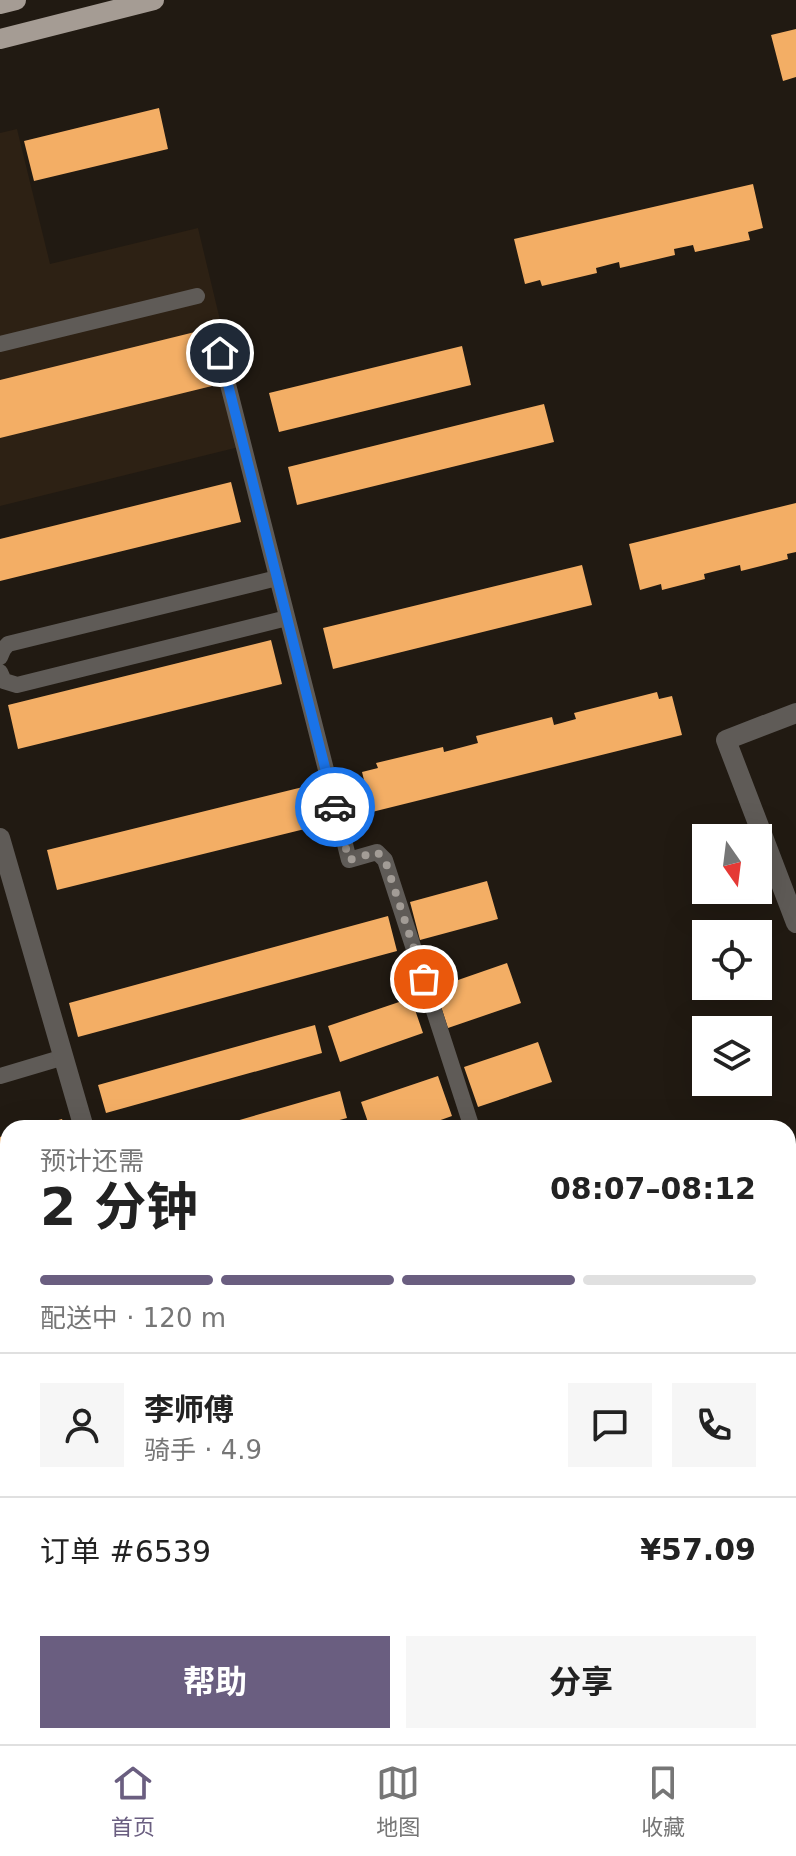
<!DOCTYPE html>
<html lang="zh">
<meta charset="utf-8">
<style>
body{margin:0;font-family:"DejaVu Sans","Noto Sans SC",sans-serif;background:#f6f6f6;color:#222;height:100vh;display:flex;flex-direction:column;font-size:30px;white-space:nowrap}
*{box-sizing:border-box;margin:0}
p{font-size:26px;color:#767676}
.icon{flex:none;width:44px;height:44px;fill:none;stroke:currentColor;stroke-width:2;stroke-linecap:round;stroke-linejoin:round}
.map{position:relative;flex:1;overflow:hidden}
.sheet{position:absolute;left:0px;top:1120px;width:796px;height:624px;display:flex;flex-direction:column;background:#fff;border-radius:24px 24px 0 0;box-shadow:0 8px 32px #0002}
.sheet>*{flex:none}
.needle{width:52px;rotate:166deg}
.fabs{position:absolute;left:692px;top:824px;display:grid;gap:16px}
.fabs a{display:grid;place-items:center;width:80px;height:80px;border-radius:0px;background:#fff;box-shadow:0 8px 32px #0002;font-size:40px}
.pin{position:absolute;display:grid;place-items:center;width:68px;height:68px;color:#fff;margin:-34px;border:4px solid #fff;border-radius:50%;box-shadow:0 2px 8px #0007}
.courier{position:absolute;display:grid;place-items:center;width:80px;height:80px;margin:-40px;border:6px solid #1a73e8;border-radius:50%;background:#fff;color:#222;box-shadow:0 2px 10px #0007}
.headline em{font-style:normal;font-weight:700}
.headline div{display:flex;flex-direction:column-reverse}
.headline{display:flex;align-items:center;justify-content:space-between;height:136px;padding:0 40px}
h1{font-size:52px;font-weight:700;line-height:60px}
.bar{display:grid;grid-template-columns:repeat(4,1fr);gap:12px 8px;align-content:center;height:96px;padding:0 40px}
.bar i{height:10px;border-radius:6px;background:#e0e0e0}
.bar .selected{background:#6a5e80}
.bar p{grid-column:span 4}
.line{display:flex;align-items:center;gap:20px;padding:0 40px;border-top:2px solid #e0e0e0}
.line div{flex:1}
.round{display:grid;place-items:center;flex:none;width:84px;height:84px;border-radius:0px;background:#f6f6f6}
.button{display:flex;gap:16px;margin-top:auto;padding:16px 40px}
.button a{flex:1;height:92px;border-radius:0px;background:#6a5e80;color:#fff;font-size:32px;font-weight:700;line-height:92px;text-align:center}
.button a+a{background:#f6f6f6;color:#222}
.tabs{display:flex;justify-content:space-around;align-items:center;height:112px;border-top:2px solid #e0e0e0;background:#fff;font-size:22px;color:#767676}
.tabs a{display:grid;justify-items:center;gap:4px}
.tabs .selected{color:#6a5e80}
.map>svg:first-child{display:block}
</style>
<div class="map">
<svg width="796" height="1744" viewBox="0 0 796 1744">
<rect width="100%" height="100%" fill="#211a12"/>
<path fill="#2d2114" d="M17,129L50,264L198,228L225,341L209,346L239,447L0,506V133Z"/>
<path fill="#f3ae65" d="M796,29V77L783,81L771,35Z
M159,108L168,149L34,181L24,141Z
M753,184L763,228L748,232L750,240L695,252L693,245L674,249L675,255L620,268L619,262L596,268L597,273L542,286L540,280L525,284L514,239Z
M199,331L212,386L0,438V380Z
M462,346L471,385L279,432L269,393Z
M544,404L554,442L297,505L288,467Z
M231,482L241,522L0,581V539Z
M796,503V552L787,554L788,559L741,571L740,565L704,574L705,579L662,590L661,584L640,590L629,544Z
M582,565L592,605L333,669L323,628Z
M271,640L282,684L18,749L8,705Z
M657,692L659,699L672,696L682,735L372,812L362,772L378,768L376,763L443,747L444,752L478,743L476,736L552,717L554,725L576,719L574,713Z
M307,786L317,826L57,890L47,850Z
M487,881L498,919L420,940L410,902Z
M388,916L397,951L78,1037L69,1003Z
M507,963L521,1003L448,1028L435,988Z
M411,998L423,1033L340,1062L328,1026Z
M315,1025L322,1053L106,1113L98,1085Z
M538,1042L552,1082L478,1107L464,1067Z
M438,1076L452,1116L418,1128H370L361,1102Z
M340,1091L347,1118L310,1128H212Z
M62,1119L65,1128H33L32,1127Z
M8,1134V1169L0,1171V1137Z
M8,1235V1270L0,1272V1237Z
M8,1304V1335L0,1338V1306Z
M8,1370V1402L0,1404V1373Z
M8,1436V1467L0,1470V1438Z
M8,1502V1534L0,1536V1504Z
M8,1571V1603L0,1605V1574Z
M8,1642V1674L0,1676V1645Z"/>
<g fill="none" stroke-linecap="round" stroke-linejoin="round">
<path stroke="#5f5b57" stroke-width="16" d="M0,344L197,296
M220,353L349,860L377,852L385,860L472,1128
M0,657L3,650L8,644L277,578
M0,672L4,681L17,685L287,618
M0,1076L64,1057"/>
<path stroke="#5f5b57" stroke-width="20" d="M796,713L726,740L796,923
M0,838L84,1128
M271,1736L274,1744"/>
<path stroke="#a59c94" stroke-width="20" d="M0,4L16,0
M0,39L154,0"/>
</g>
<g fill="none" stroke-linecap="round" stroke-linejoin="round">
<path stroke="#a29c96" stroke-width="8" stroke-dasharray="0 14.4" d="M335,807L349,860L377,852L385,860L424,979"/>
<path stroke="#1a73e8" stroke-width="10" d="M220,353L335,807"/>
</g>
</svg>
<div class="fabs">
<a><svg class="needle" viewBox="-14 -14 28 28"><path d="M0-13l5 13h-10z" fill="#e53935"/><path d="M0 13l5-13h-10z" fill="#767676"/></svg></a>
<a><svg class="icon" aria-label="locate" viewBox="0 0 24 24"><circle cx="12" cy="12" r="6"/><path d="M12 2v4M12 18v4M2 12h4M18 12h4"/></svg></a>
<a><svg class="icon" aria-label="layers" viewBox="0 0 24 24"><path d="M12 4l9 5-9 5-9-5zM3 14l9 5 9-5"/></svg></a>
</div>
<div class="pin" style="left:424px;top:979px;background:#ea580c"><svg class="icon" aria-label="bag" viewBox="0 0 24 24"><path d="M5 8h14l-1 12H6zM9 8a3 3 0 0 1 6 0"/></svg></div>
<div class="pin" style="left:220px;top:353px;background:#1f2937"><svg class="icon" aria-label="home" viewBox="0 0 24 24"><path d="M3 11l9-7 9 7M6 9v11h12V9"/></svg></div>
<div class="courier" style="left:335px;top:807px"><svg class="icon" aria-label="car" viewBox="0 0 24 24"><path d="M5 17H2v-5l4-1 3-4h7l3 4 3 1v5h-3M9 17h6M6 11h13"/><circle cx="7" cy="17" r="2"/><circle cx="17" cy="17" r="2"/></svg></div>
<section class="sheet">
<div class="headline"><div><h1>2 分钟</h1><p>预计还需</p></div><em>08:07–08:12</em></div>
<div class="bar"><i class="selected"></i><i class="selected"></i><i class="selected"></i><i></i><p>配送中 · 120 m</p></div>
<div class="line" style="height:144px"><a class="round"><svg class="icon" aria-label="person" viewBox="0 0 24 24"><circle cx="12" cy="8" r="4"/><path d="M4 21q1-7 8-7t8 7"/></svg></a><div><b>李师傅</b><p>骑手 · 4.9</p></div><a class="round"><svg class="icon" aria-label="chat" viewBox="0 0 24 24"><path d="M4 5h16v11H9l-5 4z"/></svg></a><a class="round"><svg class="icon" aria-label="phone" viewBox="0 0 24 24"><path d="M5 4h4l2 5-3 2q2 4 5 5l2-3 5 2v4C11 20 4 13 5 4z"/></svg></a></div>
<div class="line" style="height:104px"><div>订单 #6539</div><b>¥57.09</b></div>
<div class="button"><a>帮助</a><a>分享</a></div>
</section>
</div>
<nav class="tabs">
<a class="selected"><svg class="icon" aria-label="home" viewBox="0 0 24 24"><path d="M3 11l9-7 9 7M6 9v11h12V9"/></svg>首页</a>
<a><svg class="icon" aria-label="map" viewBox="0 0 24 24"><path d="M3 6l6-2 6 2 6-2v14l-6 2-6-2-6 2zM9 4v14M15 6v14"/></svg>地图</a>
<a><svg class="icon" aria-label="saved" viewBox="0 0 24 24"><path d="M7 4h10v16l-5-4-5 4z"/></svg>收藏</a>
</nav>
